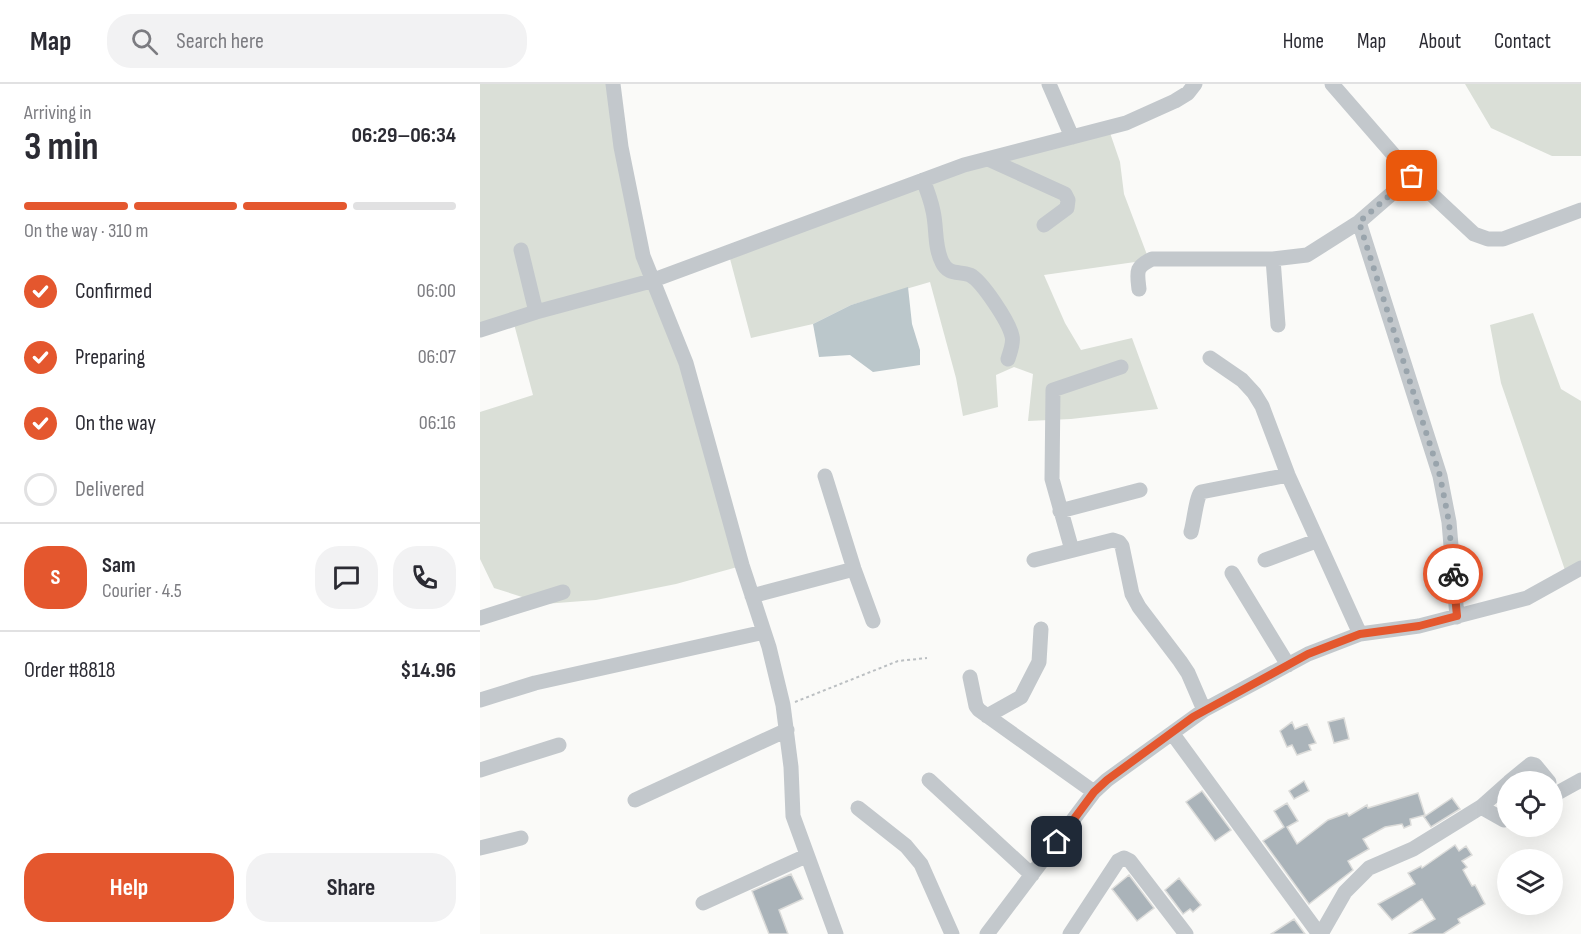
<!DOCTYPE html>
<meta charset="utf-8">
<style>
body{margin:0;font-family:"Sofia Sans Condensed",sans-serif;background:#f2f2f3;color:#2b2b33;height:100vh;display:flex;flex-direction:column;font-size:22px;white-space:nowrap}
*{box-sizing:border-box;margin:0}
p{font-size:20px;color:#7c7c81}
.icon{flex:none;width:33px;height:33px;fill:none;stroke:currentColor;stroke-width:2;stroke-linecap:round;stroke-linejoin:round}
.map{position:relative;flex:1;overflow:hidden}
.drawer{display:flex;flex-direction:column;background:#fff;width:480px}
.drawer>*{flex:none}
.buttons{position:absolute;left:1017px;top:687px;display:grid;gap:12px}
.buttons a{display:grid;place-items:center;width:66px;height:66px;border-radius:50%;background:#fff;box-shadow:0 6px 24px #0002;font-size:30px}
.pin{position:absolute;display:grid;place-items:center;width:51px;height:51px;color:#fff;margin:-26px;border-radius:12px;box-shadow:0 3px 9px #0006}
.courier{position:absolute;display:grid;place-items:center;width:60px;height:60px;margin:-30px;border:4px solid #e4572e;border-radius:50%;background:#fff;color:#222;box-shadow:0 2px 8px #0007}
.head em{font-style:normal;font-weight:700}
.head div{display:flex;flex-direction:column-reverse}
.head{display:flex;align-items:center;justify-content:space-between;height:102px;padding:0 24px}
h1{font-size:39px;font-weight:700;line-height:45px}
.bar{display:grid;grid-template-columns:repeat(4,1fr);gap:9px 6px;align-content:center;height:72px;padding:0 24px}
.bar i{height:8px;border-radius:4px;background:#e1e1e2}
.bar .selected{background:#e4572e}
.bar p{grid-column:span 4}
.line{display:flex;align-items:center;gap:15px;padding:0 24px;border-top:2px solid #e1e1e2}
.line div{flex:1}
.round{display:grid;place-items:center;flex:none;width:63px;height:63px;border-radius:24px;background:#f2f2f3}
ol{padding:0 24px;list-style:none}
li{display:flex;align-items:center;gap:18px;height:66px}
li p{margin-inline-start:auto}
li .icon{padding:6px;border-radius:50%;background:#e4572e;color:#fff;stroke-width:4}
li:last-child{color:#7c7c81}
li i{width:33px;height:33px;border:3px solid #e1e1e2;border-radius:50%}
.primary-button{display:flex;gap:12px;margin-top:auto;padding:12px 24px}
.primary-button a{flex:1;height:69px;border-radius:24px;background:#e4572e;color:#fff;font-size:24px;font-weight:700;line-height:69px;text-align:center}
.primary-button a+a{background:#f2f2f3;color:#2b2b33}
header{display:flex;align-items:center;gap:36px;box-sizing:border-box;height:84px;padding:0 30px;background:#fff;border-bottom:2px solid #e1e1e2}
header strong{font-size:28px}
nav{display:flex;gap:33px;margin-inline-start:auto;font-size:21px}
.search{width:420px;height:54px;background:#f2f2f3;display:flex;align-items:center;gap:15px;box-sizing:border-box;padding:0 21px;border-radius:24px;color:#7c7c81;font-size:22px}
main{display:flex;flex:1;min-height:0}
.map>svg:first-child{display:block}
</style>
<header>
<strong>Map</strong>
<div class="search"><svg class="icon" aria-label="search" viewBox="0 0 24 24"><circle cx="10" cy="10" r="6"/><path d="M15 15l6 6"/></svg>Search here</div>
<nav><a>Home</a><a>Map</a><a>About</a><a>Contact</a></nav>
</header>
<main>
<section class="drawer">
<div class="head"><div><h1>3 min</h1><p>Arriving in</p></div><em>06:29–06:34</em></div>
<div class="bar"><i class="selected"></i><i class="selected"></i><i class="selected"></i><i></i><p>On the way · 310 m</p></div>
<ol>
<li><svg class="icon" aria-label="check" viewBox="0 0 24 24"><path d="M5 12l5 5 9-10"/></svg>Confirmed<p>06:00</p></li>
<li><svg class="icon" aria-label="check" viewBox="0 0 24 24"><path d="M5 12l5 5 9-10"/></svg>Preparing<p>06:07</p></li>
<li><svg class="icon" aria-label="check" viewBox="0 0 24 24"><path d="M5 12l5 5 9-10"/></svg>On the way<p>06:16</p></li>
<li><i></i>Delivered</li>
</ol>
<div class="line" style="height:108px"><b class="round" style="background:#e4572e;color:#fff">S</b><div><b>Sam</b><p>Courier · 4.5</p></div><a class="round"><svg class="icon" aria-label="chat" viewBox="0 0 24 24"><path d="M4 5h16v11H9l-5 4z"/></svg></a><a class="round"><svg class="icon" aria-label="phone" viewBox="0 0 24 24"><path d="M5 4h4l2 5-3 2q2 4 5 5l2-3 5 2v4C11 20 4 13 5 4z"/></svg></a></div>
<div class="line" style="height:78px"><div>Order #8818</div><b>$14.96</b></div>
<div class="primary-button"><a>Help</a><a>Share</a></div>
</section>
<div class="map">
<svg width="1101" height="850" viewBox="0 0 1101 850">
<rect width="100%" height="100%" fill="#fafaf8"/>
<path fill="#dadfd7" d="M0,0H129L138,63L199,280L261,482L196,500L116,516L64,520L14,504L0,475V328L53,311L34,240L0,250Z
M985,0H1101V72H1072L1011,44Z
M628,43L640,78L644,110L669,176L564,191L585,239L601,266L652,254L678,325L591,335L548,337L553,290L534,283L516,291L518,323L483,332L476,294L450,198L371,221L333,240L271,254L249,171L402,114Z
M1053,229L1081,305L1101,317V484L1087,492L1021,299L1010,241Z"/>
<path fill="#bbc7cb" d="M428,203L432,240L440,266V281L393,288L370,271L339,273L333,240L371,221Z"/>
<path fill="#aab3b9" stroke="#dcdcda" stroke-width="1.5" d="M864,634L869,655L854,659L848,638Z
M812,638L815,645L827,640L836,659L829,661L831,666L817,671L812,661L807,663L800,647Z
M824,697L829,707L814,715L809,707Z
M722,707L751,746L735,757L706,718Z
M938,709L945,731L930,735L931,741L924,744L922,740L905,743L883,755L889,765L868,777L873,786L829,820L783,757L804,743L794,727L807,719L818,737L807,743L817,760L848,736L867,729L869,732L887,721L888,724Z
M972,714L980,725L951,743L944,733Z
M975,761L979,767L986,762L992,771L982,777L987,783L983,786L992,802L995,801L1005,820L978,835L980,839L963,850H929L955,835L942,815L912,836L898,820L935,800L928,789L941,782L942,784Z
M311,790L323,815L299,826L308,850H289L272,807Z
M649,791L674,824L657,837L632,805Z
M699,794L721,821L713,828L710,825L703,830L685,806Z
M814,835L825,850H791Z"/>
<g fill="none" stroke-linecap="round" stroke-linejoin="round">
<path stroke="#bbbfc2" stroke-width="2" stroke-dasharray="3 3" stroke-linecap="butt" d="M315,618L418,577L447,574"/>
<path stroke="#c3c8cc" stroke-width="15" d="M133,0L141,63L163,172L206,279L262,481L289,563L303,621L311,683L313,732L356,850
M569,0L592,53
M852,0L932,92L994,150L1008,155H1023L1101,126
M508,75L585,110L588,116L587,124L564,141
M443,96C447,106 451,117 453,127C457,144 454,162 462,178C468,191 478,187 490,191C502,197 529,238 532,252C534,259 530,268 528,275
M879,138L960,392L969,438L977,533
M41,166L56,228
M793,175L798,241
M659,205C657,188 655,183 672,175H793L827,171L879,138L932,92
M0,246L56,228L171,197L484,81L646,39L695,17L708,9L715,0
M730,274L762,296L774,309L782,322L808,391L880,550
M345,392L374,485L393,537
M580,427L660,406
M711,448C714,438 716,414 721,408L808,391
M592,466L572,395L573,306L641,283
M554,476L633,456L639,458L642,462L652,510L659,523L700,577L708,589L724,626
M785,476L836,457
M752,489L808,581
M272,512L374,485
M0,534L83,508
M490,593L496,622L499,626L614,708
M0,616L55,599L284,548
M507,632L541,613L559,578L561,545
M692,649L839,850
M0,686L79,661
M449,696L552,791
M1029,698L1051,680L1055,681L1069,698
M1072,712L1101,696
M155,716L307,646
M1001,723L1028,699
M378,724L426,762L441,780L472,850
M0,764L41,754
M223,819L326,772
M507,850L614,708L627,696L724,626L828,570L880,550L939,542L1047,514L1101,484
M590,850L638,777L644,774L650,777L706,850
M841,850L865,808L889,784L933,765L1001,723L1024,736L1028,735"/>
</g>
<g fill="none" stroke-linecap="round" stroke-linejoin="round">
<path stroke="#99a4ac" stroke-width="6" stroke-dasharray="0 10.8" d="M932,92L879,138L960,392L969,438L973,490"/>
<path stroke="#e4572e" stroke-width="8" d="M577,758L614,708L627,696L713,633L828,570L880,550L939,542L977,532L973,490"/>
</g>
</svg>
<div class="buttons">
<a><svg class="icon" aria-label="locate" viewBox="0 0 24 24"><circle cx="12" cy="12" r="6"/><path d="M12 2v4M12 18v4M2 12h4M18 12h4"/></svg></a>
<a><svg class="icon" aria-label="layers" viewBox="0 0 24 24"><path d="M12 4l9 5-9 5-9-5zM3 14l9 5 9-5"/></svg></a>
</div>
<div class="pin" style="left:932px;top:92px;background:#ea580c"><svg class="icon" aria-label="bag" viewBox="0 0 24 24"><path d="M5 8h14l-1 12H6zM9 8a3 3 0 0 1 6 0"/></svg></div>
<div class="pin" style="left:577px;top:758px;background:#1f2937"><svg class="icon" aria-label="home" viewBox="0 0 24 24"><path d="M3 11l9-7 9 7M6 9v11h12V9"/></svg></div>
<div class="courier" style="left:973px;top:490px"><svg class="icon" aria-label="bike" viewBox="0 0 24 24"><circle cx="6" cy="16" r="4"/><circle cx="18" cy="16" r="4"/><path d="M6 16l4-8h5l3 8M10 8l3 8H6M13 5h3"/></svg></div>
</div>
</main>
